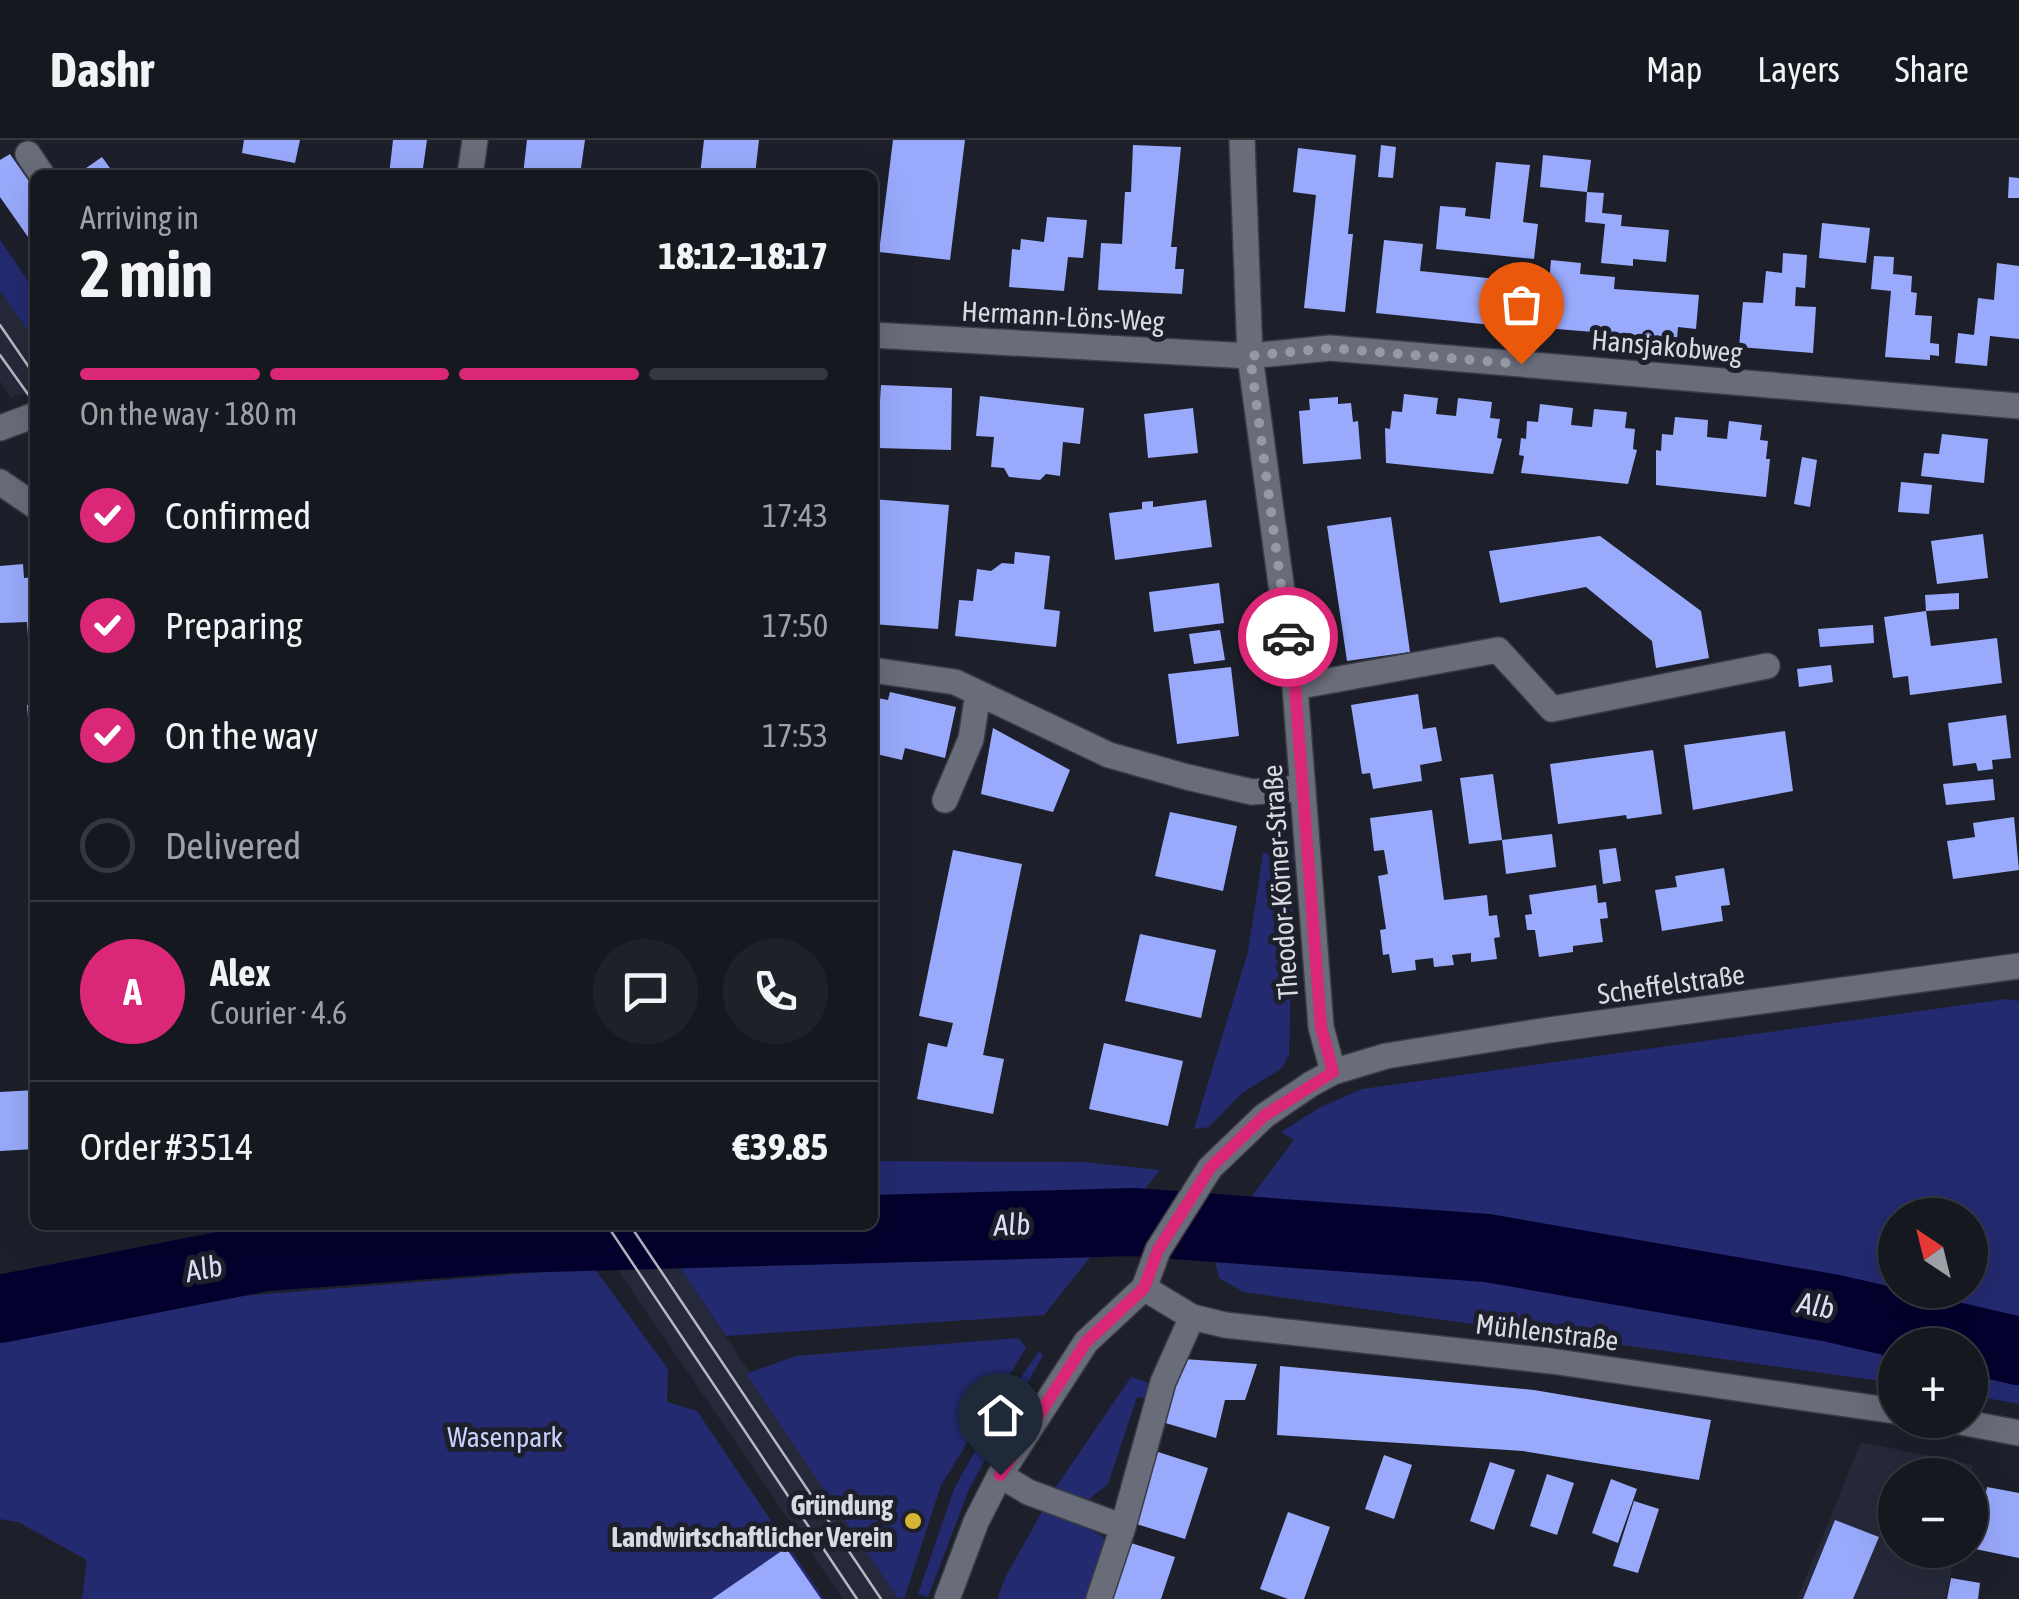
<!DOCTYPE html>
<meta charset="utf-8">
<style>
body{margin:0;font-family:"Asap Condensed",sans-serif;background:#1f2129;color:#f1f3f6;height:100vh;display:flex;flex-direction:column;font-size:38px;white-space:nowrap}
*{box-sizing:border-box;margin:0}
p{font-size:32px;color:#9ea0a5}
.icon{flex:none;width:55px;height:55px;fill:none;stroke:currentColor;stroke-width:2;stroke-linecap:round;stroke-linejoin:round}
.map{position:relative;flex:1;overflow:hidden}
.panel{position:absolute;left:30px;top:30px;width:848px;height:1060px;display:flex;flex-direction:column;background:#161820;border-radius:15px;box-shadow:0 10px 40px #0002,0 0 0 2px #35373e}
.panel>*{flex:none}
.needle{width:65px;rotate:325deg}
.fabs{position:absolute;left:1878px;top:1058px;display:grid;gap:20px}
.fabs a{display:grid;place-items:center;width:110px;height:110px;border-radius:50%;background:#161820;box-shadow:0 10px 40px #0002,0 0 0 2px #35373e;font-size:50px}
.pin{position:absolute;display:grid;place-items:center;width:85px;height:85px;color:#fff;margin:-102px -42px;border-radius:50% 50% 50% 0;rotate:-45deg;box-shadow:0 0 10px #0007}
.pin .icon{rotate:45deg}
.courier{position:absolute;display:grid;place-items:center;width:100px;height:100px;margin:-50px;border:8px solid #db2777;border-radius:50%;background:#fff;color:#222;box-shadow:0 2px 12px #0007}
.overview em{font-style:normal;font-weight:700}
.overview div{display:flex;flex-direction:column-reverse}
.overview{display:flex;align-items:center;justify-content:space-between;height:170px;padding:0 50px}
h1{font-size:65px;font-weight:700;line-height:75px}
.bar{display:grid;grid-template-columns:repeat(4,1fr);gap:15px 10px;align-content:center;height:120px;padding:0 50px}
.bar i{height:12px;border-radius:8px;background:#35373e}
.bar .on{background:#db2777}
.bar p{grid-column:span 4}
.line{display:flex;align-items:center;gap:25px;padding:0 50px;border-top:2px solid #35373e}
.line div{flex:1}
.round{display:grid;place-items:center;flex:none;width:105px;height:105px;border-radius:52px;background:#1f2129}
ol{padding:0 50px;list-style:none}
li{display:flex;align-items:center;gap:30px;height:110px}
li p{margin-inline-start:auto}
li .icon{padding:10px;border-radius:50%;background:#db2777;color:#fff;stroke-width:4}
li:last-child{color:#9ea0a5}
li i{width:55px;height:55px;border:5px solid #35373e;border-radius:50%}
header{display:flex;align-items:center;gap:60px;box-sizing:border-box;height:140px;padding:0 50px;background:#161820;border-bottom:2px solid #35373e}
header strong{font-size:48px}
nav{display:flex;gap:55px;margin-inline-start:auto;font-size:35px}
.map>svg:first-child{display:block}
</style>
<header>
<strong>Dashr</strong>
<nav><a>Map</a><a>Layers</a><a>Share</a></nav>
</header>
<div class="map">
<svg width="2019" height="1459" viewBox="0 0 2019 1459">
<rect width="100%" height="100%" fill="#1d202b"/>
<path fill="#252939" d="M0,150L35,201V250L11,258L0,241Z
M587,1085H652L900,1459H843Z
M1861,1302L1973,1325L1970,1339V1335H1895V1410H1955L1946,1459H1797Z"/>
<path fill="#242a70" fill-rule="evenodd" d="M0,100L35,151V201L0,150Z
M1294,711L1289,914L1282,928L1242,953L1209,987L1194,989L1248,812L1263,713Z
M2006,859L2019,861V1264L1970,1255V1205H1895V1243L1244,1152L1219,1138L1212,1109L1294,1000L1281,992L1321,967L1362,949ZM1895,1075H1970V1150H1895Z
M873,1021L1083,1022L1160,1030L1044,1175L726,1196L651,1085H872Z
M594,1128L668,1229L667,1262L697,1271L824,1459H82L87,1420L18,1382L0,1379V1188L80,1169Z
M1019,1198L1026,1208L941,1345L904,1459L897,1457L746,1234L796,1216Z
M1039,1211L1043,1215L969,1349L928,1457L918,1454L954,1349L996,1273Z
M1131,1237L1152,1244L1148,1259L1137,1257L1108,1344L1083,1364L1054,1350Z
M1043,1370L1086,1387L1111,1402L1091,1459H997L1006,1436Z"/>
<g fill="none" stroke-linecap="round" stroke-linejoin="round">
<path stroke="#04002e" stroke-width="68" d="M0,1169L266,1117L509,1099L1133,1082L1487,1108L1831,1168L2019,1211"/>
</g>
<path fill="#99aafc" d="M244,0H300L295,23L242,13Z
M393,0H427L422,35H389Z
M527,0H585L580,35H523Z
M704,0H759L755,35H700Z
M893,0H965L950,120L879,112Z
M1133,5L1181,7L1171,107H1177L1175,129H1184L1182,154L1098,150L1101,103L1122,104L1125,52H1131Z
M1381,5L1396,7L1393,38L1378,37Z
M1298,8L1356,15L1348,94H1353L1345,172L1304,168L1316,55L1293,52Z
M10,14L35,50V107L0,57V20Z
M1543,15L1591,20L1587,52L1540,47Z
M102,17L115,35H76Z
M1496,22L1530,25L1523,82L1538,84L1534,119L1436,109L1440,66L1466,68L1465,76L1490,79Z
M2009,37L2019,38V58H2008Z
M1587,52L1604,53L1602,73L1622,75L1621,86L1669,90L1666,122L1633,119V126L1601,123L1605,84L1585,82Z
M1047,77L1087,80L1083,118L1068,117L1064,151L1009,147L1012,109L1020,110L1021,99L1044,102Z
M1822,83L1870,88L1866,123L1819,118Z
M1384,100L1423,104L1420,131L1516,141L1511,187L1376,173Z
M1783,113L1807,115L1805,148L1796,147L1795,166L1816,167L1813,213L1739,207L1743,162L1763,163L1766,131L1782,133Z
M1874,116L1894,117L1893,134L1912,136L1911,152L1917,153L1915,175L1932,176L1930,203L1939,204V216L1930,215V220L1885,217L1891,151L1871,149Z
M1551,120L1581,123L1580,134L1615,137L1614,149L1699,155L1696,189L1678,187L1677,199L1545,188Z
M1997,123L2019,126V199L1990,196L1987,226L1955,223L1958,193L1974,195L1978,158L1994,160Z
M881,245L952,248L951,310L877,308Z
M1404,254L1438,258L1436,274L1456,276L1458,258L1492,262L1490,278L1500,279L1497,298L1502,299L1493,334L1386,323L1385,288L1390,289L1392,271L1402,272Z
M980,256L1084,268L1080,304L1063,302L1060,336L1046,334L1040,340L1009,337L1004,328L991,327L994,297L976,296Z
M1338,257V264L1351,263L1353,282L1358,281L1361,319L1303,324L1299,271L1310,270L1309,259Z
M1540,264L1573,268L1571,285L1581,286L1592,287L1594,269L1627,272L1625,288L1635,289L1633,309L1637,310L1628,344L1521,333L1524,316L1519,315L1521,298L1526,299L1527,281L1538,282Z
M1193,268L1198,313L1148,318L1144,274Z
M1675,277L1708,280L1707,297L1727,299L1729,281L1762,285L1760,300L1768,301L1766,319H1770L1766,357L1656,345V310L1661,311L1662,294L1673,295Z
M1942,294L1988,299L1984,343L1921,336L1924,313L1939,314Z
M1802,317L1817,320L1810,367L1794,364Z
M1901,342L1932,345L1929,374L1898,372Z
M872,359L949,365L938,489L872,484Z
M1206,360L1212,407L1115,420L1109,373L1142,369V362L1153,361V367Z
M1391,377L1410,512L1347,521L1327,386Z
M1983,394L1988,438L1937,444L1931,401Z
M1600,396L1701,471L1709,518L1656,528L1652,501L1586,447L1500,463L1489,411Z
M1015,412L1050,416L1044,469L1060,471L1056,507L955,496L959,460L973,461L977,429L991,431L1002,423L1014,424Z
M23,424L24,438L35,437V496L28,497L27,482L0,483V426Z
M1219,443L1224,483L1154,492L1149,452Z
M1959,453V469L1926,471L1931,506L1997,498L2002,543L1910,555L1908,536L1893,538L1884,477L1926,471L1925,455Z
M1873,485L1874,503L1820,507L1818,489Z
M1220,490L1225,520L1194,524L1189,494Z
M1831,525L1833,542L1799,547L1797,529Z
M1231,527L1239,596L1177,604L1168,534Z
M890,552L956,567L945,618L905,608L902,620L872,613V557L888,560Z
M1418,554L1423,589L1436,587L1442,621L1420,625L1422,641L1373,649L1370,633L1362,634L1351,565Z
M35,564V615H31L27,565Z
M2006,575L2011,618L1992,620L1993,629L1978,631L1976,623L1953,626L1948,583Z
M993,588L1070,630L1053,672L981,654Z
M1785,591L1793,651L1693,670L1684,605Z
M1653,610L1662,674L1627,679L1626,675L1558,684L1550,624Z
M1493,634L1502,700L1469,704L1460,638Z
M1993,639L1995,660L1946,665L1943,644Z
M1432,670L1444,760L1487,755L1489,776L1497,775L1500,797L1494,798L1497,819L1471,822V813L1452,815L1454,825L1434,827L1433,818L1415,820L1416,830L1392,833L1389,814L1383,815L1380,790L1386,789L1378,736L1388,734L1384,710L1374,711L1370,678Z
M1170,672L1237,686L1223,751L1155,736Z
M2014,677L2019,730L1953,739L1947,701L1975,697L1973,683Z
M1552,694L1556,727L1506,734L1502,700Z
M1616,708L1621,741L1603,744L1599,710Z
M953,710L1022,724L983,915L1004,919L993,974L917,959L928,903L947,907L953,883L919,876Z
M1724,728L1730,765L1721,766L1723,781L1662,791L1655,750L1677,747L1675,736Z
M1596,745L1598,763L1606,762L1608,778L1600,779L1603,802L1573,806V812L1539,817L1535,790H1527L1525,775L1532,774L1529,755Z
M1140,794L1216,810L1201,878L1125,861Z
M1104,903L1183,921L1168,986L1089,969Z
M35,950V1009L0,1011V952Z
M1183,1219L1257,1224L1245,1260H1225L1216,1298L1162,1282Z
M1280,1226L1534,1250L1711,1280L1699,1340L1523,1311L1277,1295Z
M1155,1311L1208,1328L1185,1399L1133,1383Z
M1384,1315L1412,1325L1394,1379L1365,1369Z
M1490,1322L1515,1330L1494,1390L1470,1381Z
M1547,1334L1574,1343L1557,1395L1530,1386Z
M1611,1339L1637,1349L1618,1403L1592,1393Z
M1987,1347L2019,1353V1418L1975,1409Z
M1634,1361L1659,1369L1638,1433L1613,1426Z
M1288,1372L1330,1387L1304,1459H1288L1260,1449Z
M1835,1380L1879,1397L1853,1459H1803Z
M1131,1403L1175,1417L1161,1459H1113Z
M786,1408L821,1459H712Z
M1951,1438L1980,1443L1978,1459H1947Z"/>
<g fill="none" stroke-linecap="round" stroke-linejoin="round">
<g stroke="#393b45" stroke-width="28">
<path id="minor" d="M1242,0L1250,216L1295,547L1321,887L1333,932
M28,14L42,35
M470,35L475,0
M872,195L1250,216L1330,208L2019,266
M0,288L35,275
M0,342L35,366
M872,530L955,542L1109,615L1187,637L1252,652L1303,648
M1295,547L1498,510L1552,569L1767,526
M945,660L971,599L978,553
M1144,1148L1192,1177L1225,1185L1551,1221L1895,1271
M1950,1280L2019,1293
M1000,1335L1028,1352L1123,1387
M947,1459L976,1382L1000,1335L1086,1202L1144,1148L1158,1110L1210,1028L1264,976L1311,944L1333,932L1386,916L1549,890L2019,826
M1099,1459L1123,1387L1163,1242L1192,1177"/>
</g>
<use href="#minor" stroke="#696c79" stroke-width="25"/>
<path stroke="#b6b8c0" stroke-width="2.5" d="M0,185L35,236
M0,215L35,264
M607,1085L857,1459
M630,1085L881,1459"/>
</g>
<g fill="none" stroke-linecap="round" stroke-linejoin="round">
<path stroke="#9799a2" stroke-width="10" stroke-dasharray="0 18" d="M1288,497L1250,216L1330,208L1521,224"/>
<path stroke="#db2777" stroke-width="12" d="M1000,1335L1086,1202L1144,1148L1158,1110L1210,1028L1264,976L1333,932L1321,887L1295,547L1288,497"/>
</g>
<circle fill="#d6b534" stroke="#1d202b" stroke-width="4" cx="913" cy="1381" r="10"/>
<g text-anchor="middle" stroke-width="10" stroke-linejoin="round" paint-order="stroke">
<g font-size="28" fill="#d8dae2" stroke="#1d202b">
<text transform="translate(1063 176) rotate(3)" y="10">Hermann-Löns-Weg</text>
<text transform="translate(1667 206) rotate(5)" y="10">Hansjakobweg</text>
<text transform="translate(1280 742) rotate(-94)" y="10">Theodor-Körner-Straße</text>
<text transform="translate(1671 844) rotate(-8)" y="10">Scheffelstraße</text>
<text transform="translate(1547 1192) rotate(7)" y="10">Mühlenstraße</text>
</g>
<g font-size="28" fill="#c7d2fc" stroke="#1d202b">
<text x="505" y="1307">Wasenpark</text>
</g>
<g font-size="28" font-weight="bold" fill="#d8dae2" stroke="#1d202b" text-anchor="end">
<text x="893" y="1375">Gründung<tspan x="893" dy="32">Landwirtschaftlicher Verein</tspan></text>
</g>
<g font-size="30" font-style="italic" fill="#dae0f5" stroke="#1d202b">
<text transform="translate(1012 1085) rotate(-2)" y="10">Alb</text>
<text transform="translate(204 1129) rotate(-11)" y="10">Alb</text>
<text transform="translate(1816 1166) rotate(11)" y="10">Alb</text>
</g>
</g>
</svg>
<div class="fabs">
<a><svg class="needle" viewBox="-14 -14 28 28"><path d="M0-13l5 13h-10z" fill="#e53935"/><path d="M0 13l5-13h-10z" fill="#9ea0a5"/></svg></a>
<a>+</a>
<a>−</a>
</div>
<div class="pin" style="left:1521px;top:224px;background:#ea580c"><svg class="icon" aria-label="bag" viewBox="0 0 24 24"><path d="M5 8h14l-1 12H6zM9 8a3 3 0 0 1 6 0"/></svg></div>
<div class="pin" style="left:1000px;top:1335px;background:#1f2937"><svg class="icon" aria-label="home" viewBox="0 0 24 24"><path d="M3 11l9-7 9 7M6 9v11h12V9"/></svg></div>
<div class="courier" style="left:1288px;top:497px"><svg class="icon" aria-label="car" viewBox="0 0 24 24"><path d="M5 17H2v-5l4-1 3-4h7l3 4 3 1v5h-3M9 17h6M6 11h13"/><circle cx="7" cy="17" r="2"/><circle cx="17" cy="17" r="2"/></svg></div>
<section class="panel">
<div class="overview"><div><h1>2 min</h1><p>Arriving in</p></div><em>18:12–18:17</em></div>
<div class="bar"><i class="on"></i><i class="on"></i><i class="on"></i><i></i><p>On the way · 180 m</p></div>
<ol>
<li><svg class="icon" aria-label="check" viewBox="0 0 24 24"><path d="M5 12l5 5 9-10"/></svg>Confirmed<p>17:43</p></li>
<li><svg class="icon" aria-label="check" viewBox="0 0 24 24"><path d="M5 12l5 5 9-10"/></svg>Preparing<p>17:50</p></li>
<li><svg class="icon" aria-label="check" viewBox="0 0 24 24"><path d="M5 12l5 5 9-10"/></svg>On the way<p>17:53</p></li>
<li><i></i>Delivered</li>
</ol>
<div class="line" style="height:180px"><b class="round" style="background:#db2777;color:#fff">A</b><div><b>Alex</b><p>Courier · 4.6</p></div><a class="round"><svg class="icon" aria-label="chat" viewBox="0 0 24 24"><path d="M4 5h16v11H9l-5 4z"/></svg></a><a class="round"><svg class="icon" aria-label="phone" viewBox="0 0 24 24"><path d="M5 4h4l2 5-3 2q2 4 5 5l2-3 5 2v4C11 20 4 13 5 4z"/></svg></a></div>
<div class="line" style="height:130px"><div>Order #3514</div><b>€39.85</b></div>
</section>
</div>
